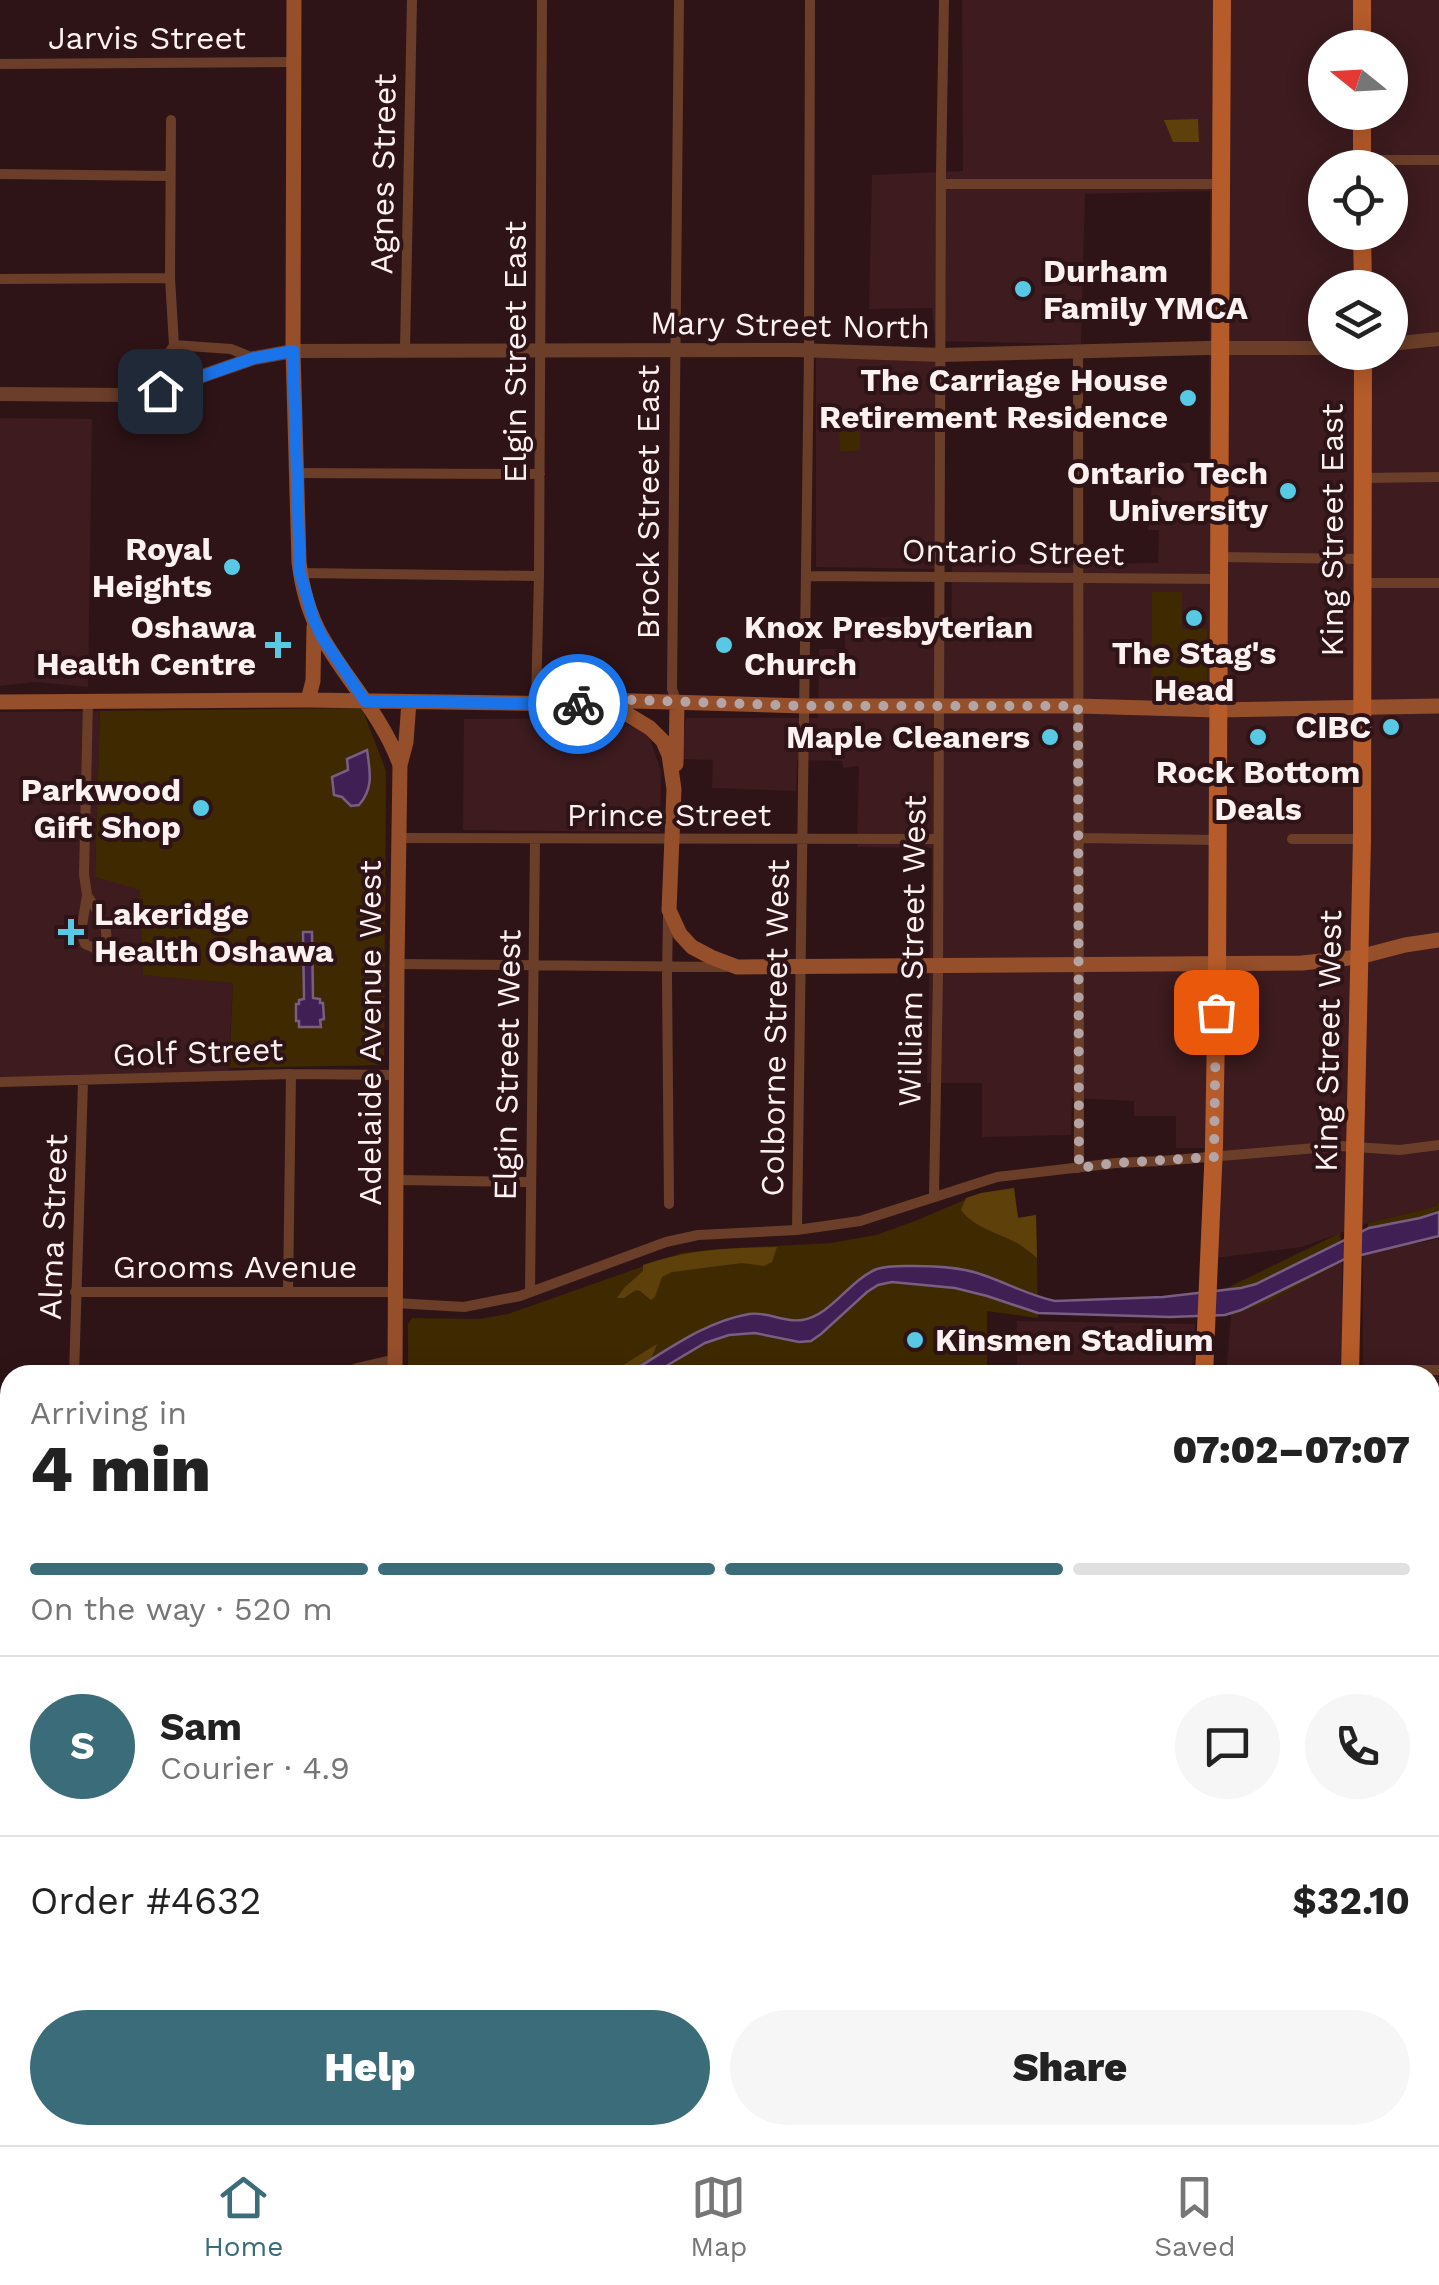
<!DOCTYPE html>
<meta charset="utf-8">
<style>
body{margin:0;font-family:"Work Sans",sans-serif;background:#f6f6f6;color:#222;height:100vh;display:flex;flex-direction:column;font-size:38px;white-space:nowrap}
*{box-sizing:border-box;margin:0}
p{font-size:32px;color:#767676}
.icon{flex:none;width:55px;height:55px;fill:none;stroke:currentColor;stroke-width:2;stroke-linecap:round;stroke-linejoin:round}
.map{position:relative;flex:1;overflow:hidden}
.side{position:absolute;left:0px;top:1365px;width:1440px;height:780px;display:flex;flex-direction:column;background:#fff;border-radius:30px 30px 0 0;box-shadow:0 5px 25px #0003}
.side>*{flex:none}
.needle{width:65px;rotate:288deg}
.controls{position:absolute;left:1308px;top:30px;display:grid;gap:20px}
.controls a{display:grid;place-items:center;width:100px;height:100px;border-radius:50%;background:#fff;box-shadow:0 5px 25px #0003;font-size:50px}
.pin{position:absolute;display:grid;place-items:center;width:85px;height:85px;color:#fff;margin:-42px;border-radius:20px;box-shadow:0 5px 15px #0006}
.courier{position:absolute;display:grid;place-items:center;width:100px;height:100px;margin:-50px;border:8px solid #1a73e8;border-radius:50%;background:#fff;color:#222;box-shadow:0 2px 12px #0007}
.summary em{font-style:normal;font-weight:800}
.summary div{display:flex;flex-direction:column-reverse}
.summary{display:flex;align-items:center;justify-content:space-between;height:170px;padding:0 30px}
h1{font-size:65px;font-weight:800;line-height:75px}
.bar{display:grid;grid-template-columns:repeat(4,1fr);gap:15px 10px;align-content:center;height:120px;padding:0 30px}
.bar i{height:12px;border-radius:8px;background:#e0e0e0}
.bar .on{background:#3a6d79}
.bar p{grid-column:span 4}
.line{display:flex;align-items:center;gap:25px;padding:0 30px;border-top:2px solid #e0e0e0}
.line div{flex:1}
.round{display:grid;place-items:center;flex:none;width:105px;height:105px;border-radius:52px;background:#f6f6f6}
.button{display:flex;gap:20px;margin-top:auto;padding:20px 30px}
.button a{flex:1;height:115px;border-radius:60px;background:#3a6d79;color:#fff;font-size:40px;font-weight:800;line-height:115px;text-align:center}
.button a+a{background:#f6f6f6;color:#222}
.dock{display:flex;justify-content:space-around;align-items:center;height:140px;border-top:2px solid #e0e0e0;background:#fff;font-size:28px;color:#767676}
.dock a{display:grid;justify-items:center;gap:5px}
.dock .on{color:#3a6d79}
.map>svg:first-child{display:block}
</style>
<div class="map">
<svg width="1439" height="2145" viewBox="0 0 1439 2145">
<rect width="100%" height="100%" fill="#2f1417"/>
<path fill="#3d1b1f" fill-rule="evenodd" d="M962,0H1439V1201L1437,1206L1368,1223L1302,1247L1200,1260L1205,1148H1176V1116H1134V1101L1072,1098L1071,1135L982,1137V1083H927L932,848L857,847L859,766L843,768L842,761L797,760L796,791L712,788L713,760L681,759L686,718H818L819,649H845V618L900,617V641H951L952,565L1158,563L1159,530H1148L1153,466L1209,461L1210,191L1085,194L1081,344L935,341L932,308L869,309L872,175L963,171ZM1325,48H1390V112H1325ZM1325,168H1390V232H1325ZM1325,288H1390V352H1325Z
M816,356L938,360L936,569L816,567Z
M0,418L92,419L88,687L35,682L0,686Z
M100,711L95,877L140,889L233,983L228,1073L0,1077V712Z
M610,718L648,733L661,771L660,832L463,830L464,719Z
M1439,1239V1459H1430V1375H1363V1253Z
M1342,1262V1375H1226L1231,1316L1270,1301Z
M1017,1321L1195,1324L1192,1375H1017Z
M1430,1679L1439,1680V1866H1430Z
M1430,1885H1439V2145H1359L1360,2135H1430Z
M1195,2135H1337V2145H1195Z"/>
<path fill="#3f2900" d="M839,429H855L860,433V450L840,452Z
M1152,592H1182V629H1207V684L1201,692H1151Z
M362,708L386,771L384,1065L229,1068L233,983L143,975L140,890L95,877L100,711Z
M1014,1188L1018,1218L1036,1215L1038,1318L987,1311V1375H408V1324L412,1318L479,1319L508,1314L681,1253L718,1249L831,1243L876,1235L915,1221L981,1193Z
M1439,1201V1237L1368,1249V1223L1437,1206Z
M1340,1233L1342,1262L1270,1301L1231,1316L1225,1289Z
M0,1593L10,1605V1861H0Z"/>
<path fill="#5e410a" d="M1198,119L1199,142H1173L1164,120Z
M1014,1188L1018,1218L1036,1215L1037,1258C1031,1253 1024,1247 1017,1243C999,1233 974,1228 961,1210L966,1198L981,1193Z
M777,1247L772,1262L764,1266L742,1263L672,1272L662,1277L655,1297L651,1300L640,1291L636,1290L624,1298H617L624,1288L643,1271V1265C691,1249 728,1248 777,1247Z
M657,1344L645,1375H606L612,1372Z
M0,1586L10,1604V1665L0,1657Z"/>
<path fill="#401f54" stroke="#795e83" stroke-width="2.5" d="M367,750C370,771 374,788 359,805L351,806L342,797L334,795L332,777L348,770L347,759Z
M303,932H312L313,998L320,999V1003H323L324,1019L320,1020L321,1027H299V1021H296V1004H299V1000L304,999Z
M1439,1212V1236L1345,1259L1241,1310L1225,1315L1170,1317L1038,1313L987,1296L955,1288L892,1282L878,1285L867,1292L821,1334L811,1341L799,1342L755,1333L729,1335L705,1343L651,1375H626C665,1352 703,1322 749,1314C768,1311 783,1323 802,1320C832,1315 849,1280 877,1269C889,1265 903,1266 915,1266C938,1266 962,1267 983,1275C1007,1283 1030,1296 1055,1301L1163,1297L1241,1288L1256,1284L1369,1228L1420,1218Z"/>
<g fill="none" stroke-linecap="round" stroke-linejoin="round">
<path stroke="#6b3e29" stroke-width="10" d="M0,64L294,62
M1362,160H1439
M0,174L170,176
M941,184H1222
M0,279L170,278
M174,345L231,349L253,358
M405,349L412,0
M1078,353L1079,1168
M159,391L163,363L174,345L170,278L171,120
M296,473L540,474
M1363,478L1439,477
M1220,557L1362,559
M300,573L539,576
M806,576L1219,579
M1363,583H1439
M536,703L539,576L542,0
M677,703L672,689L679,0
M399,838L938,839
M1079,838L1218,840
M1292,839H1362
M87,895C96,910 111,925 105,943L94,948L85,944L81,932L87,895L84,874L88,701
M668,916L667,977L669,1204
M397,964L726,967
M0,1082L291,1074L397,1075
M397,1180L530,1182
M934,1196L938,977L941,173L944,0
M797,1230L809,351L810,0
M288,1291L291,1074
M75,1292H395
M530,1292L535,839
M395,1303L464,1307L520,1296L666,1242L698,1235L797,1230L860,1221L997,1177L1116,1163L1161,1161L1340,1146L1400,1150L1439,1145
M1350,1370H1439
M74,1375L83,1081
M342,1375L357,1368L396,1359
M1430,1518L1439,1517
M1430,1664L1439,1665
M539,2135V2145
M957,2135V2145
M1101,2135V2145
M112,2145V2135
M677,2145L678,2135"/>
<path stroke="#6b3e29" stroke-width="14" d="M1390,344L1439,339
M0,394L124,395L159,391L254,358L293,351L798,350L941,355L1207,348H1325"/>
<path stroke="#954f2a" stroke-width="15" d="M294,0L293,351L299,562C302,588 309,614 322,637C347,681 383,717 400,765L397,964L395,1375
M308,700L313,681L314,627
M598,700L804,706H1078L1217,710L1439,706
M0,702L308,700L579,704L627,714L650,728L663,741L669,755L674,789L669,910L680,934L692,947L711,957L737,967L1302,963L1359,957L1405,945L1439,940
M676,764L677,703
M400,765L406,742L409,702
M0,1859H10
M1430,1871H1439
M399,2135L400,2145"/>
<path stroke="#b65b2a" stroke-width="18" d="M1362,0V48
M1362,168V112
M1362,232L1363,288
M1204,1375L1214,1146L1217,975L1222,0
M1350,1375L1362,839L1363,352
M1187,2135V2145
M1350,2135V2145"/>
</g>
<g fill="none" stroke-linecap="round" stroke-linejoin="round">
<path stroke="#b5a4a5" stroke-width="10" stroke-dasharray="0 18" d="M578,704L604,699L804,706H1078L1079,1168L1116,1163L1214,1157L1216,1012"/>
<path stroke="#1a73e8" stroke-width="12" d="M160,391L254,358L293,351L300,573L313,618L322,637L365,701L578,704"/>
</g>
<g fill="#58c9e4" stroke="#2f1417" stroke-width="4">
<circle cx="1023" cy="289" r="10"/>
<circle cx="1188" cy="398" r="10"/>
<circle cx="1288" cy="491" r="10"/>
<circle cx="232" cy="567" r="10"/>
<circle cx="1194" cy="618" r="10"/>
<path d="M273 630h10v10h10v10h-10v10h-10v-10h-10v-10h10z"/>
<circle cx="724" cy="645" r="10"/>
<circle cx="1391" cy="727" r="10"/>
<circle cx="1050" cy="737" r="10"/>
<circle cx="1258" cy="737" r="10"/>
<circle cx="201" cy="808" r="10"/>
<path d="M66 917h10v10h10v10h-10v10h-10v-10h-10v-10h10z"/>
<circle cx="915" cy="1340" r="10"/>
</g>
<g text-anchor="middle" stroke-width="8" stroke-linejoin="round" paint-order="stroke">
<g font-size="32" fill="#fdf1f1" stroke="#2f1417">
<text x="147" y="49">Jarvis Street</text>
<text transform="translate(383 174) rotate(-89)" y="11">Agnes Street</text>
<text transform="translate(790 325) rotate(1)" y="11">Mary Street North</text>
<text transform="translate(515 352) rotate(-90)" y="11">Elgin Street East</text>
<text transform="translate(648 502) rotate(-90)" y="11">Brock Street East</text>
<text transform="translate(1332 530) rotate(-90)" y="11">King Street East</text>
<text transform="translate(1013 552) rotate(1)" y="11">Ontario Street</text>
<text x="669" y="826">Prince Street</text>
<text transform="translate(912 951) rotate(-89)" y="11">William Street West</text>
<text transform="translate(775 1028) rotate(-89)" y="11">Colborne Street West</text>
<text transform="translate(370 1033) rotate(-90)" y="11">Adelaide Avenue West</text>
<text transform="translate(1328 1041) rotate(-89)" y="11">King Street West</text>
<text transform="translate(198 1052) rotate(-2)" y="11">Golf Street</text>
<text transform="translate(507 1065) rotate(-89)" y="11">Elgin Street West</text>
<text transform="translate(53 1227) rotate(-88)" y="11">Alma Street</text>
<text x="235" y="1278">Grooms Avenue</text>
</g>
<g font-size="32" font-weight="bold" fill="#fdf1f1" stroke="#2f1417" text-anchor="end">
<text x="1043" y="282" text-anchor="start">Durham<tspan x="1043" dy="37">Family YMCA</tspan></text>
<text x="1168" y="391">The Carriage House<tspan x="1168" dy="37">Retirement Residence</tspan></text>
<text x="1268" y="484">Ontario Tech<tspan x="1268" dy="37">University</tspan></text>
<text x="212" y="560">Royal<tspan x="212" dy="37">Heights</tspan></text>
<text x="256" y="638">Oshawa<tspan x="256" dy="37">Health Centre</tspan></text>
<text x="744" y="638" text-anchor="start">Knox Presbyterian<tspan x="744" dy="37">Church</tspan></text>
<text x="1194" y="664" text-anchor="middle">The Stag's<tspan x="1194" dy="37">Head</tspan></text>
<text x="1371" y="738">CIBC</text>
<text x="1030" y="748">Maple Cleaners</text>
<text x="1258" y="783" text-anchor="middle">Rock Bottom<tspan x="1258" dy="37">Deals</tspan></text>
<text x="181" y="801">Parkwood<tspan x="181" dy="37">Gift Shop</tspan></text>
<text x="94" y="925" text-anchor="start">Lakeridge<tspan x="94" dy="37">Health Oshawa</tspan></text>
<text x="935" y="1351" text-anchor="start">Kinsmen Stadium</text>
</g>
</g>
</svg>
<div class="controls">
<a><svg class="needle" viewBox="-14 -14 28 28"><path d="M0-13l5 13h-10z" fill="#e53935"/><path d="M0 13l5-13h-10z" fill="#767676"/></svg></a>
<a><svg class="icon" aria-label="locate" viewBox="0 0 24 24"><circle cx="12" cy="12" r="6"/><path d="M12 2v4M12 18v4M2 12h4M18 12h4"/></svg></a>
<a><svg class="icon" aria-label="layers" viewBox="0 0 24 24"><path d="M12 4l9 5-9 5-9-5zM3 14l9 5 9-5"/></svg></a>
</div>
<div class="pin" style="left:1216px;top:1012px;background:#ea580c"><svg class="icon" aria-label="bag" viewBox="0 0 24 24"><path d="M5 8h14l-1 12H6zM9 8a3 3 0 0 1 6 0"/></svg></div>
<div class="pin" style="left:160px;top:391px;background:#1f2937"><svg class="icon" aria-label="home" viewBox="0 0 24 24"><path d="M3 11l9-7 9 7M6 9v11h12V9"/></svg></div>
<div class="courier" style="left:578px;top:704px"><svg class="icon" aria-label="bike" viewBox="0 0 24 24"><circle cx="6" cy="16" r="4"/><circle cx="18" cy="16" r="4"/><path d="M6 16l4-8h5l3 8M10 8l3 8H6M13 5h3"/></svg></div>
<section class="side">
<div class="summary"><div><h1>4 min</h1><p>Arriving in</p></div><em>07:02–07:07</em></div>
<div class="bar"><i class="on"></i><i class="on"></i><i class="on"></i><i></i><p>On the way · 520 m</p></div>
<div class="line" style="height:180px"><b class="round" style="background:#3a6d79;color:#fff">S</b><div><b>Sam</b><p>Courier · 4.9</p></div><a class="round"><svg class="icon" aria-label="chat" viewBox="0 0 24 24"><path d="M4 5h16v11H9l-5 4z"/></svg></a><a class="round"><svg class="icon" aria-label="phone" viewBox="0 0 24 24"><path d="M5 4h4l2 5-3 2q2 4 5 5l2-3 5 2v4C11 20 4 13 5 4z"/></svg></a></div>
<div class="line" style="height:130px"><div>Order #4632</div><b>$32.10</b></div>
<div class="button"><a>Help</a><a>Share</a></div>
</section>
</div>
<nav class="dock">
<a class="on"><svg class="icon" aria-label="home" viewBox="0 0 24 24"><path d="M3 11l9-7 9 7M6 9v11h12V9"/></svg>Home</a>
<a><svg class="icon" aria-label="map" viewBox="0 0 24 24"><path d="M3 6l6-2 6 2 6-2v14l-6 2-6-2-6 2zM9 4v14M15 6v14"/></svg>Map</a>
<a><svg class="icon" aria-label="saved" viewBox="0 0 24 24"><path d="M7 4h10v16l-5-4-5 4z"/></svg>Saved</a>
</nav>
